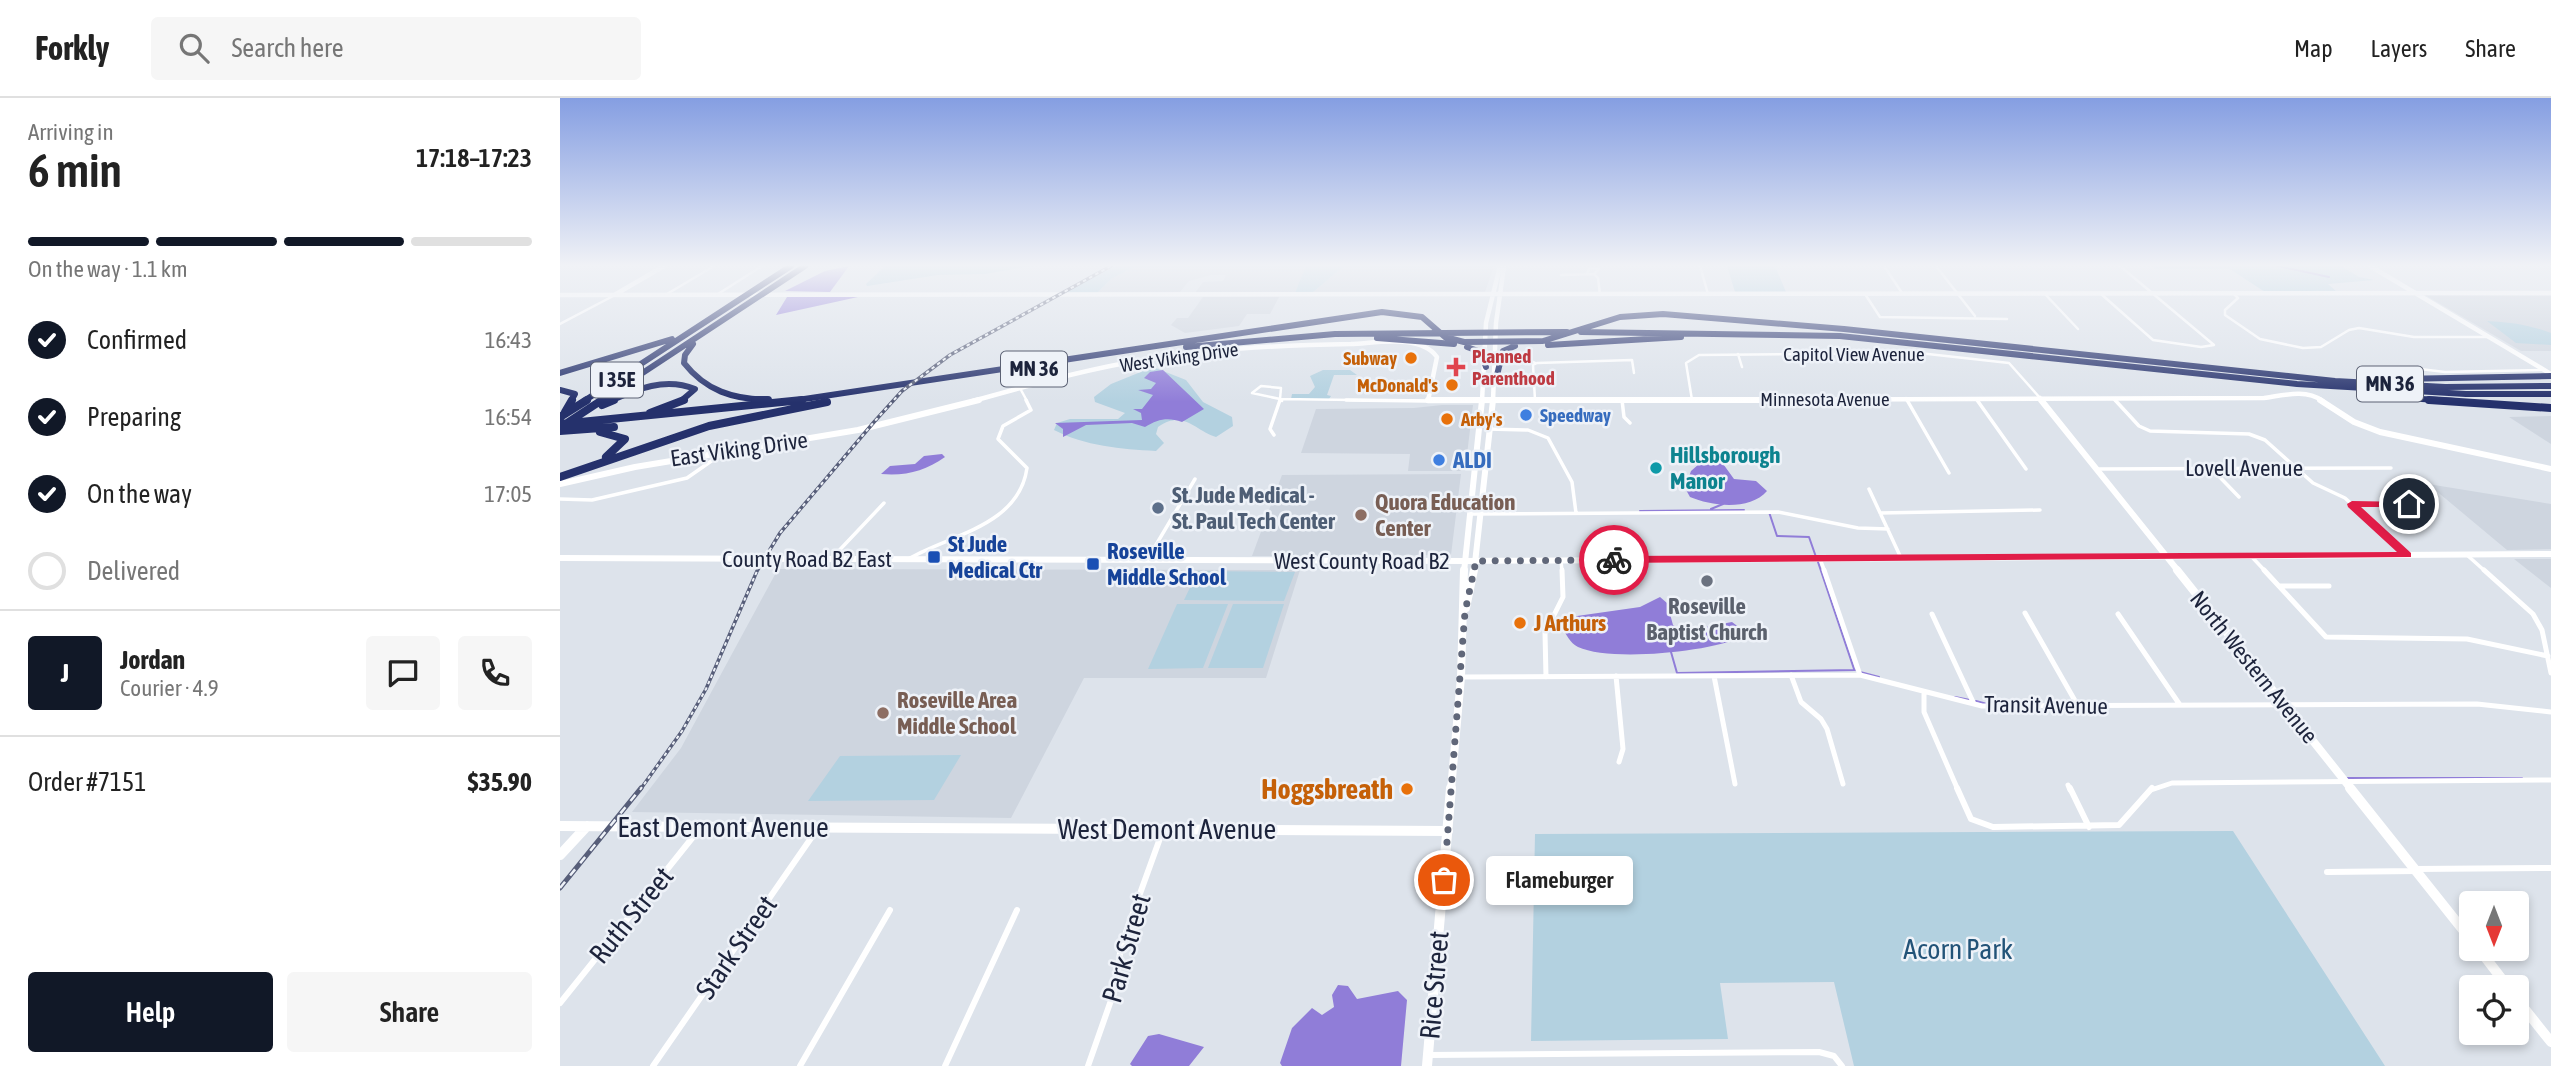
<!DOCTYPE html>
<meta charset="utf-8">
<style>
body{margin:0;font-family:"Asap Condensed",sans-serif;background:#f6f6f6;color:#222;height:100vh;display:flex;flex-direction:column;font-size:26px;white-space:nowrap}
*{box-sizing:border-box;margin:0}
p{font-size:23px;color:#767676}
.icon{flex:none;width:38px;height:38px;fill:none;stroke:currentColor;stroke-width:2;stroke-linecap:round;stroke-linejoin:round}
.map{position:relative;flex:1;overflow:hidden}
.sheet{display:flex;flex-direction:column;background:#fff;width:560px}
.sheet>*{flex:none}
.needle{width:46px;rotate:180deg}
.buttons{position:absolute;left:1899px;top:793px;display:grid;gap:14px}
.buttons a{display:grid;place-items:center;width:70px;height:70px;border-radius:7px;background:#fff;box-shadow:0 4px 10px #0003;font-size:35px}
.pin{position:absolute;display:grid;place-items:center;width:60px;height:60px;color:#fff;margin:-30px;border:4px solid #fff;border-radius:50%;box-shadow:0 2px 7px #0007}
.courier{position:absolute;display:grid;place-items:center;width:70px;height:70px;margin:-35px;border:5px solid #e11d48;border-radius:50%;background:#fff;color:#222;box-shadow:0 2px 9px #0007}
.bubble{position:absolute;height:49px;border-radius:7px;background:#fff;box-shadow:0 4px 10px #0003;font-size:23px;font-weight:600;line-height:49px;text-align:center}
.headline em{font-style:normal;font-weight:600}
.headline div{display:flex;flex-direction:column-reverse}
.headline{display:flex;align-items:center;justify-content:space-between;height:119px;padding:0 28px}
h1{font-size:46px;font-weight:600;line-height:52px}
.bar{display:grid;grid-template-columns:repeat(4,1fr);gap:10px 7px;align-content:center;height:84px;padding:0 28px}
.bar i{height:9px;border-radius:5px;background:#e0e0e0}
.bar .on{background:#111827}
.bar p{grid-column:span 4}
.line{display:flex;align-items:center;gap:18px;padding:0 28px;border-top:2px solid #e0e0e0}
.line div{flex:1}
.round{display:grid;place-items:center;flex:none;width:74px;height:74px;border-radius:7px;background:#f6f6f6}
ol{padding:0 28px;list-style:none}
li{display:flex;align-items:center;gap:21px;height:77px}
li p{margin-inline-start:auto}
li .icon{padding:7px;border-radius:50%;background:#111827;color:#fff;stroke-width:4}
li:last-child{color:#767676}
li i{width:38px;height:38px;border:4px solid #e0e0e0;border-radius:50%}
.button{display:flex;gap:14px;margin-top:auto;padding:14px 28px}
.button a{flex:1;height:80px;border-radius:7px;background:#111827;color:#fff;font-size:28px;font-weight:600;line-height:80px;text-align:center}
.button a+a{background:#f6f6f6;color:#222}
header{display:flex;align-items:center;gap:42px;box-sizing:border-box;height:98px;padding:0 35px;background:#fff;border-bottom:2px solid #e0e0e0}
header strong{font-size:33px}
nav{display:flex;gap:38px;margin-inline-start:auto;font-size:24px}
.search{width:490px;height:63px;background:#f6f6f6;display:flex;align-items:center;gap:18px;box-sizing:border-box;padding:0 24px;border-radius:7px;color:#767676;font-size:26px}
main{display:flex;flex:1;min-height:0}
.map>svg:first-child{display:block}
</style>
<header>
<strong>Forkly</strong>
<div class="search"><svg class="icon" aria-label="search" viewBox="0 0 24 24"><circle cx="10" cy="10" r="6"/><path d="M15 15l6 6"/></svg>Search here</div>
<nav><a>Map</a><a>Layers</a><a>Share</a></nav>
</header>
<main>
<section class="sheet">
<div class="headline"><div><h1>6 min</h1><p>Arriving in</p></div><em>17:18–17:23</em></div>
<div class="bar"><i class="on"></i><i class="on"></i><i class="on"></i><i></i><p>On the way · 1.1 km</p></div>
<ol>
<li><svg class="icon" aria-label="check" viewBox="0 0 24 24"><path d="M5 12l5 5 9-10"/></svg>Confirmed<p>16:43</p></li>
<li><svg class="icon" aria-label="check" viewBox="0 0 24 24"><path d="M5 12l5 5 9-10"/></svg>Preparing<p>16:54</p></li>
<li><svg class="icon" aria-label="check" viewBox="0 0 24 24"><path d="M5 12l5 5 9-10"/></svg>On the way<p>17:05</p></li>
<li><i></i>Delivered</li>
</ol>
<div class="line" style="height:126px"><b class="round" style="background:#111827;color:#fff">J</b><div><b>Jordan</b><p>Courier · 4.9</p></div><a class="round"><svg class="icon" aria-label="chat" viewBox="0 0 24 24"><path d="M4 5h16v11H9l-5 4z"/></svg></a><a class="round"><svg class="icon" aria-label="phone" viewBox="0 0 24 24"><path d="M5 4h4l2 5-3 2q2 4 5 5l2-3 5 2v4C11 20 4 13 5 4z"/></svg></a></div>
<div class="line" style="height:91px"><div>Order #7151</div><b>$35.90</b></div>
<div class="button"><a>Help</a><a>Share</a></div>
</section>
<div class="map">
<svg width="1991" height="968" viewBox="0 0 1991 968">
<rect width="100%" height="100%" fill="#dde3eb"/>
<path fill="#ced5df" d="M576,168H746L747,172L735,195H635L643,184L663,183L666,177H651L629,183L619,195H537L551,181Z
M784,168H934L925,194L752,195Z
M1865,197L1991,198V253H1961Z
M643,199H719L710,216H687L679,228L625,235L611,227L617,220H628Z
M882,307H913L905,373H848L850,356L741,355L756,311L854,310Z
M1991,318V346L1949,319Z
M901,376L891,457L692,458L722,377Z
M1868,386L1991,406V451L1947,452Z
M1954,461H1991V490Z
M218,471L740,472L706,580H524L451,720L72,714L121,650Z"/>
<path fill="#b3d1e0" d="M325,168H471L425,176L378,177L307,188L306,186Z
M556,168H576L551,181L537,195H504Z
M746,168H784L752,195H735Z
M1167,168H1215L1226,194H1175Z
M1594,168H1781L1799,179L1814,182L1768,186L1777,194H1705L1670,171H1594Z
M1927,223C1949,224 1970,227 1991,235V247L1956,245Z
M593,269L626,282L643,304L672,319L673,328L656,339C635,333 624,311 598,329L596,336L604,345L596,353C561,351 525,348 494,332L497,325L510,321H558L565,315L535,304L534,299L551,286Z
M763,272H790L797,277H774L767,297L771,298L769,301H731L732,296H749L755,289L750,278Z
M638,473L735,474L724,503L624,502Z
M617,506H668L643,570L588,571Z
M673,506H724L703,570H648Z
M401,657L374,702L248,703L280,658Z
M1673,733L1825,968H1294L1274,884L1160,885L1168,941L971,943L975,736Z"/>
<path fill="#907dd8" d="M289,168L270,194L225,193L265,173Z
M227,199H298L216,217Z
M603,272L644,311L622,324C608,319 598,321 585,329L572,325L526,327L503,339V331L495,325L582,322L581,315L573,311H582L593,297L578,292L591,291L596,285L584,280L590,274Z
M382,356L385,359C365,373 347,378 321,376L330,368L355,366L364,358Z
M1147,359L1161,363L1174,381L1196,383L1207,393C1190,413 1151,408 1130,399L1125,390L1131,373Z
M1100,499L1107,505L1113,527L1125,533L1172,524L1184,533L1182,539C1150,554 1050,564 1018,549C1010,545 1006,536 1001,528L1010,519L1080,509Z
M778,887L788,888L797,901L838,893L847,902L841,968H722L720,965L732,930L752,910L762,917L774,909L772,897Z
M599,936L644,949L629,968H572L570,966L588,938Z"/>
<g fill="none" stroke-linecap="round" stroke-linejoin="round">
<path stroke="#907dd8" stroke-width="2" d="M1718,168L1769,179
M1151,411L1163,406
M1080,413L1184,412
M1209,414L1217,438L1249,439L1256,459
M1258,464L1294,571
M1111,554L1117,575L1295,572
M1300,574L1319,579
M1395,599L1410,602
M1416,603L1427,606
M1786,680H1962"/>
<path stroke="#fff" stroke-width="2.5" d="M1140,168L1148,196
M1324,168L1342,195
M1376,168L1415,218
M1027,175L1030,170L1039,171L1034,176
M1001,177L1034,176L1038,180L1040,197
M1484,195L1518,231
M1540,195L1593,242L1641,249L1654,247L1560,168
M1673,195L1678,200L1665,212V217L1700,241L1743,250L1761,249L1789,232L1799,230L1854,239H1929
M107,196L154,168
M158,196L202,168
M1305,196L1320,219L1447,221
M0,226L55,197
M1178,256L1182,269
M964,260L975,265
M1860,271L1885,274L1984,272
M701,288L721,290L720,301L692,295Z
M461,292L467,303
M1346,300L1348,303
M720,301L868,303
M720,301L722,303
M1417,301L1419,303
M1554,301L1556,303
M975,302L973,267L977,265L1072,262L1074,275
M1132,302L1126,265L1139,257L1359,255L1449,265L1480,300"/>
<path stroke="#fff" stroke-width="3.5" d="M786,302L868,303
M1062,302L1064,319L1070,325
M1347,302L1389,375
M1417,302L1466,371
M1555,302L1579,328L1590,333L1689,336L1705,342L1753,385L1785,400L1846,456
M928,331L968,332L988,340L1012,384L1016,415
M714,337L710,331L720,302
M1651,370L1679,399
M1538,371L1831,370
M1309,391L1341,460
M0,401L32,402L127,380L160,357
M1793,406H1849
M1320,415L1480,412
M910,416L1218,414L1298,430L1328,431
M1907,457L1926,474
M1691,458L1706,474
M272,460L324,405
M350,460C393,436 459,427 467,370L438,341L443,328L471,312L466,302
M592,461L599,446
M1260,461L1265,474
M591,462L590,457L635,381
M1001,462L1002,474"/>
<path stroke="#fff" stroke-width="5" d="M1264,472L1300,577
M1704,472L1766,539L1907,541L1988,558
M1924,472L1973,516L1982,532L1991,575
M1719,488H1769
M1465,515L1518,608
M1372,516L1414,606
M1558,516L1620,607
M1231,577L1241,604L1261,621L1267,631L1283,686
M1056,578L1063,651L1059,664
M1154,578L1175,686
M902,579L1300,577L1422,608L1917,606L1991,614
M986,579L985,535L1003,499L1002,472
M1364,594V614L1398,692
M1508,687L1510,692
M1591,692L1612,685L1991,682"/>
<path stroke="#fff" stroke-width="6" d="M1397,690L1411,721L1433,729L1559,727L1592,690
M1510,690L1529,729
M1855,771L1991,770
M1767,774L1856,773
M0,905L141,729
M869,957L1259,954L1274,958L1282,968
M93,968L258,730
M240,968L330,812
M385,968L457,812
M528,968L555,891L561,848L603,732"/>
<path stroke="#fff" stroke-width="4.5" d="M1810,168L1991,276
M56,196L104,168
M0,197L1991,195
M1480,300L1483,303
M413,303C471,287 530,270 589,261C656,250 723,247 791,246C817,245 860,236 877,259L868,303L1704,300C1725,297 1745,291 1763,303
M922,303L926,225L940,168
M933,303L936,225L944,168"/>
<path stroke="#fff" stroke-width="6" d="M868,302H1245
M1481,302L1619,474
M1760,302L1794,324L1820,334L1991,371
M0,386L75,369L298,332L419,302
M0,460L906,463L1991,456
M904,474L922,302
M914,474L933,302"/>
<path stroke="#fff" stroke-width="8" d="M1617,472L1792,692
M906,510L914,472
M891,692L901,579L904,472"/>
<path stroke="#fff" stroke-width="10" d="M1790,690L1911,842
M0,728L888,733
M0,757L27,728
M1918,850L1948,889
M1956,900L1991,944
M867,968L891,690"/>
<path stroke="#25316c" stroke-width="6" d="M1021,234L1280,238L1737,286L1906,296H1991
M817,240L894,246
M133,246L125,257L124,265C146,293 173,301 208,302
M988,247L1121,239
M626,249L775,236L1007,234
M907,249L921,254L926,269
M0,275L112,241
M936,281L943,253L955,248
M1838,281L1991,278
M0,292L15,296L11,303
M1845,300L1895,303
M24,303L231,168
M40,303L245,168
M50,303C77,291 105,279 135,291L121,303
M231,303L822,214L862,219L885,239L904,244L983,243L1060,219L1103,216L1284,231L1775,283L1885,289L1991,288"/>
<path stroke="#25316c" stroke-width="8" d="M195,302H208
M1869,302L1991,310
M42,307L54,302
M5,314L12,302
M90,315L124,302
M0,319L27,302
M7,325L42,302
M0,326L242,302
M0,333L54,329
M40,334L65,341L46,359
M0,379L149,328L267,304"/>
<g stroke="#575e79" stroke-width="3.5">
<path id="rail-far1" d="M80,692L122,633L146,591L197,473L220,435L314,324L342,293L390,257L551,168"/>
</g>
<g stroke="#575e79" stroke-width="5">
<path id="rail" d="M0,790L81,690"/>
</g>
<use href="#rail-far1" stroke="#eef2f8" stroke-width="2" stroke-dasharray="3.5" stroke-linecap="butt"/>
<use href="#rail" stroke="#eef2f8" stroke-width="2.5" stroke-dasharray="8" stroke-linecap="butt"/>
</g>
<linearGradient id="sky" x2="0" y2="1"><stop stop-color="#859ee2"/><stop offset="0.55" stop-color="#f0f2f6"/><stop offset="1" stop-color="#f0f2f6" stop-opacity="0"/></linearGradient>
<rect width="1991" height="304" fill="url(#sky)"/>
<path fill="#e11d48" d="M1792,403L1852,404V408L1849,409H1801L1851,455V459L1054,465L1048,462L1054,458L1837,454L1788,409L1787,406Z"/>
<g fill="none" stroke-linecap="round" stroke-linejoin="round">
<path stroke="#606779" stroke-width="7" stroke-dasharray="0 12.6" d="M884,782L905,514L916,463L1054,462"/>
</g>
<g fill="#e8710a" stroke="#eef2f8" stroke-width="2.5">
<circle cx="851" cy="260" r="7"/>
<circle cx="892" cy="287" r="7"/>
<circle cx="887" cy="321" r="7"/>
<circle cx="960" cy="525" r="7"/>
<circle cx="847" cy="691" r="7"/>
</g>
<path fill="#e0444e" stroke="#eef2f8" stroke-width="2.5" d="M892.5 258.5h7v7h7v7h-7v7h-7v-7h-7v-7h7z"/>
<g fill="#3f7fe0" stroke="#eef2f8" stroke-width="2.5">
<circle cx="966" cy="317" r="7"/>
<circle cx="879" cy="362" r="7"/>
</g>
<circle fill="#0f9aa8" stroke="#eef2f8" stroke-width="2.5" cx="1096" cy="370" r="7"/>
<circle fill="#5c6f8a" stroke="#eef2f8" stroke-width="2.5" cx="598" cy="410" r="7"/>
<g fill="#8d6e63" stroke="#eef2f8" stroke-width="2.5">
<circle cx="801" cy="417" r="7"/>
<circle cx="323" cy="615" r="7"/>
</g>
<g fill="#1a4fb4" stroke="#eef2f8" stroke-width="2.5">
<rect x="367" y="452" width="14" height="14" rx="3.5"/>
<rect x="526" y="459" width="14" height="14" rx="3.5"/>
</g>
<circle fill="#6b7280" stroke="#eef2f8" stroke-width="2.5" cx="1147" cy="483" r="7"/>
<g text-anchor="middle" stroke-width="5" stroke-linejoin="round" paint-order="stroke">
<g font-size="19" fill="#1d243c" stroke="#eef2f8">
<text x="1294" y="263">Capitol View Avenue</text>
<text transform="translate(619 259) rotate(-8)" y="7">West Viking Drive</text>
<text x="1265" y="308">Minnesota Avenue</text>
</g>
<g font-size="19" font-weight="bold" fill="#be3a42" stroke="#eef2f8" text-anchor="start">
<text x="912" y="265">Planned<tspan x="912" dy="22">Parenthood</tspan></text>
</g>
<g font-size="19" font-weight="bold" fill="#c56008" stroke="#eef2f8" text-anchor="end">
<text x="837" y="267">Subway</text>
<text x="878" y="294">McDonald's</text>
<text x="901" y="328" text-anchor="start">Arby's</text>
</g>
<g font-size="19" font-weight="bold" fill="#366cbe" stroke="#eef2f8" text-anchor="start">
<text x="980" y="324">Speedway</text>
</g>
<g fill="#eef2f8" stroke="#5c6274" stroke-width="2">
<rect x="441" y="253.5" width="66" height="35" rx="5"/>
<rect x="31" y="264.5" width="52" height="35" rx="5"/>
<rect x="1797" y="268.5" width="66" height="35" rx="5"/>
</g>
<g font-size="21" font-weight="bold" fill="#1d243c">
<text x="474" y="278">MN 36</text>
<text x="57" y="289">I 35E</text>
<text x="1830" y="293">MN 36</text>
</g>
<g font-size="23" fill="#1d243c" stroke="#eef2f8">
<text transform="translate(179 351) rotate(-8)" y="8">East Viking Drive</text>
<text x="1684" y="378">Lovell Avenue</text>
<text x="247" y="469">County Road B2 East</text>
<text x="802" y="471">West County Road B2</text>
<text transform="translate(1694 569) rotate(51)" y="8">North Western Avenue</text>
<text transform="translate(1486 607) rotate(1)" y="8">Transit Avenue</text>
</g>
<g font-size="23" font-weight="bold" fill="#0d838f" stroke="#eef2f8" text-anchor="start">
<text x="1110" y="365">Hillsborough<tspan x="1110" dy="26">Manor</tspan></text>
</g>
<g font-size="23" font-weight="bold" fill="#366cbe" stroke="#eef2f8" text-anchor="start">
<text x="893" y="370">ALDI</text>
</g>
<g font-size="23" font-weight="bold" fill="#4e5e75" stroke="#eef2f8" text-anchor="start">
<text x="612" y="405">St. Jude Medical -<tspan x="612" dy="26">St. Paul Tech Center</tspan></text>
</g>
<g font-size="23" font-weight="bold" fill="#785e54" stroke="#eef2f8" text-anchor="start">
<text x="815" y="412">Quora Education<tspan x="815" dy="26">Center</tspan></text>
<text x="337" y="610">Roseville Area<tspan x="337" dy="26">Middle School</tspan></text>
</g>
<g font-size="23" font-weight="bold" fill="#164399" stroke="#eef2f8" text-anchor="start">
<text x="388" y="454">St Jude<tspan x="388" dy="26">Medical Ctr</tspan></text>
<text x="547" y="461">Roseville<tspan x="547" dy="26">Middle School</tspan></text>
</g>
<g font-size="23" font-weight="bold" fill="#5b616d" stroke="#eef2f8">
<text x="1147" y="516">Roseville<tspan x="1147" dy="26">Baptist Church</tspan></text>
</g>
<g font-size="23" font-weight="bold" fill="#c56008" stroke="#eef2f8" text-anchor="start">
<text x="974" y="533">J Arthurs</text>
</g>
<g font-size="28" font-weight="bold" fill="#c56008" stroke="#eef2f8" text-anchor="end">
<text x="833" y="701">Hoggsbreath</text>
</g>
<g font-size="28" fill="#1d243c" stroke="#eef2f8">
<text x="163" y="739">East Demont Avenue</text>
<text x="607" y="741">West Demont Avenue</text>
<text transform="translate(71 817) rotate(-51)" y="10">Ruth Street</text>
<text transform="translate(176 849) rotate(-55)" y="10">Stark Street</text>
<text transform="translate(566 850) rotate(-74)" y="10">Park Street</text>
<text transform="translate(874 887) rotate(-85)" y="10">Rice Street</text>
</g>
<g font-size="28" fill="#225378" stroke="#eef2f8">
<text x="1398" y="861">Acorn Park</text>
</g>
</g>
</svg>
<div class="buttons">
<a><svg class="needle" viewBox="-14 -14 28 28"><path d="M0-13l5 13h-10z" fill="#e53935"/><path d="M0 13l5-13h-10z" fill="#767676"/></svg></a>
<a><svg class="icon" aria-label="locate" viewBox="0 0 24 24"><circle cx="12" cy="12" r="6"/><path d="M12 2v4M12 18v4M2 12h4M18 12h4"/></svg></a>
</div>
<div class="pin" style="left:884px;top:782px;background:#ea580c"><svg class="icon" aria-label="bag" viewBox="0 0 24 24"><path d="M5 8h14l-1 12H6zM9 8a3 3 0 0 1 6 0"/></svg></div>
<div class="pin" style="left:1849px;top:406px;background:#1f2937"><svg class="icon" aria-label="home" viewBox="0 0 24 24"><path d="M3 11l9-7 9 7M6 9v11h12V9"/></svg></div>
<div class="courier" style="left:1054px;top:462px"><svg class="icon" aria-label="bike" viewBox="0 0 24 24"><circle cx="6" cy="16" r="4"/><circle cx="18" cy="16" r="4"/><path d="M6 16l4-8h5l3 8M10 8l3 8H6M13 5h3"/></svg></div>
<div class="bubble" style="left:926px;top:758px;width:147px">Flameburger</div>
</div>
</main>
